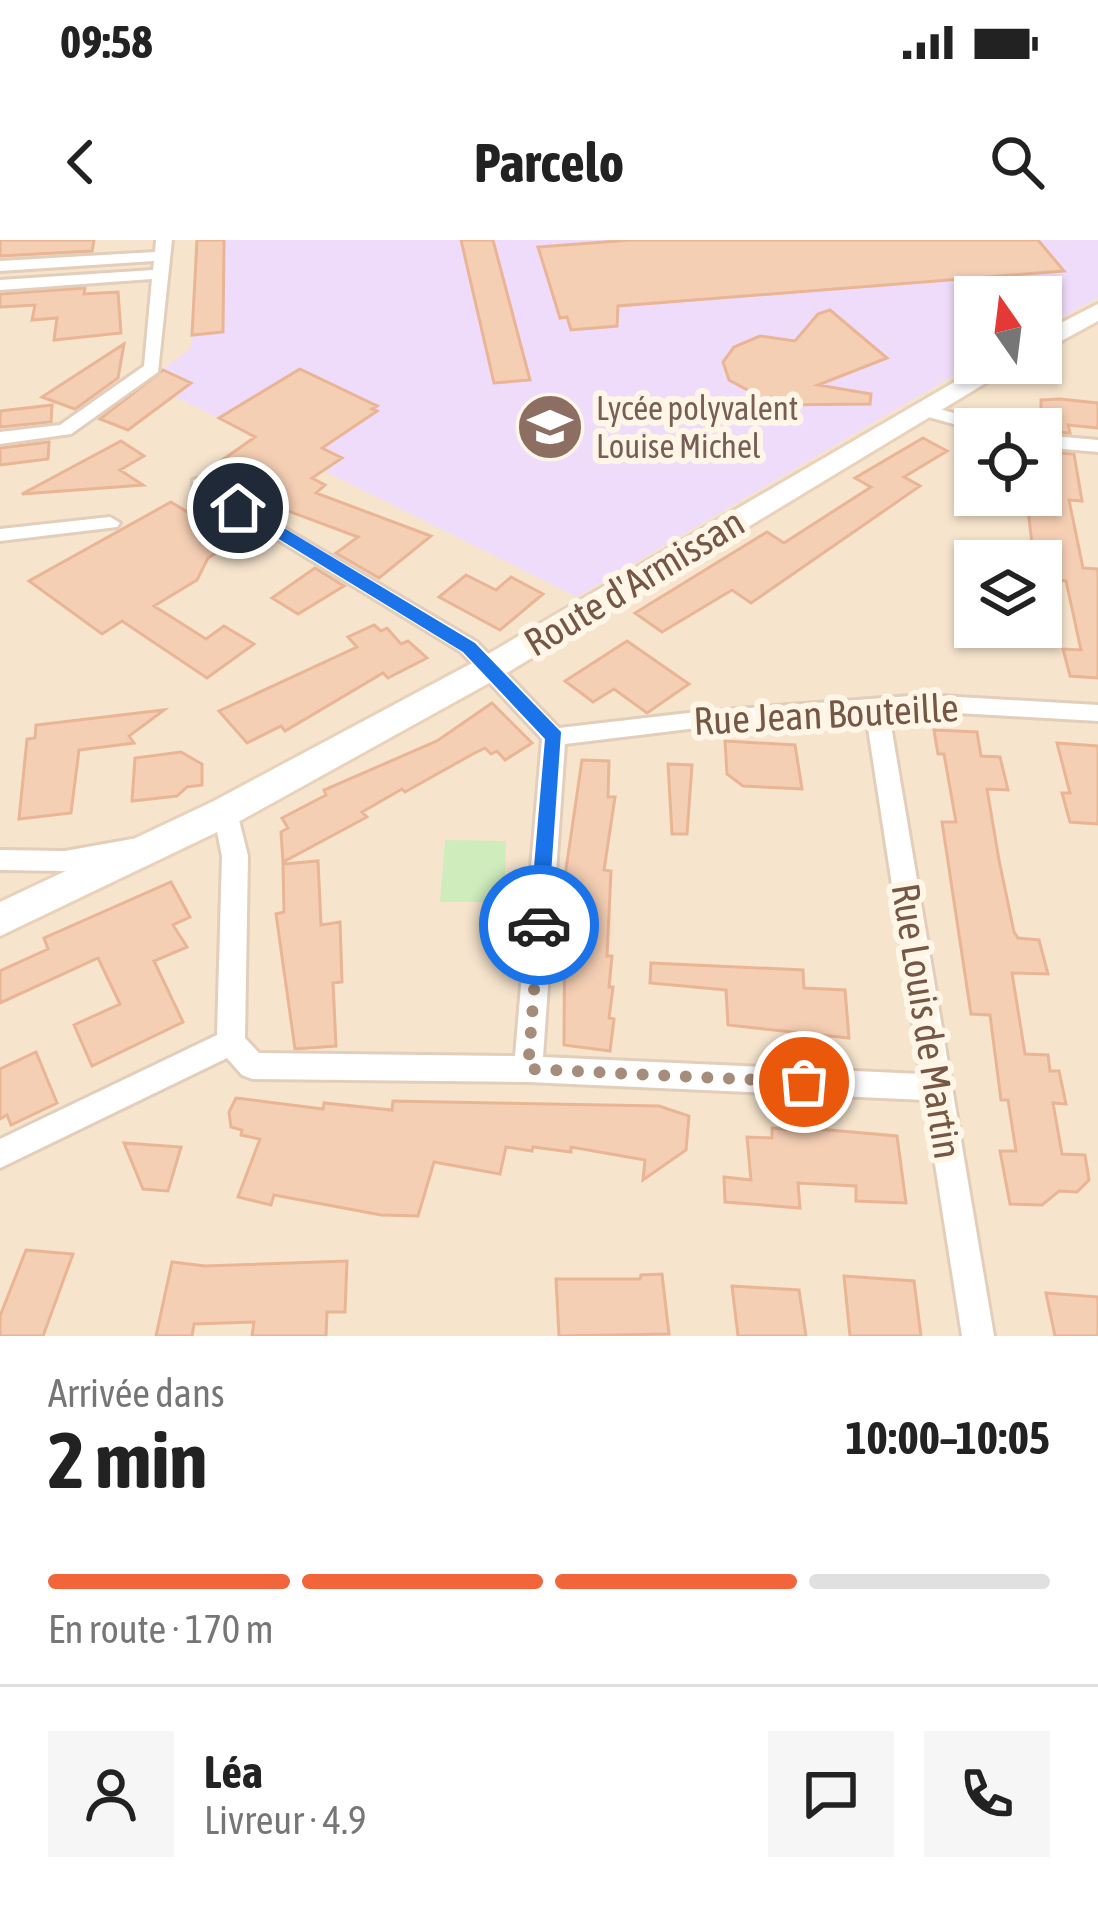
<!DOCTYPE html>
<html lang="fr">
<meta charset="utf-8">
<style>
body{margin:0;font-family:"Asap Condensed",sans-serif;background:#f6f6f6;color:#222;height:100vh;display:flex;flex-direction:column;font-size:45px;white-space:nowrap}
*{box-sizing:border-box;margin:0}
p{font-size:39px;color:#767676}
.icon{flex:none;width:66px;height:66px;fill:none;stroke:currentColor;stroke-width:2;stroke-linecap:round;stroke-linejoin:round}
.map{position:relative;height:1096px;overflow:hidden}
.side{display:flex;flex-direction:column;background:#fff;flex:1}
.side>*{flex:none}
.needle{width:78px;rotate:346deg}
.controls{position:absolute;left:954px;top:36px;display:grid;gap:24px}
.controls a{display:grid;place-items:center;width:108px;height:108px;border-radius:0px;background:#fff;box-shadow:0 3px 9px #0004;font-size:60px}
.pin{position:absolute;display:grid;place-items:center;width:102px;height:102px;color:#fff;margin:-51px;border:6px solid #fff;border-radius:50%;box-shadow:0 3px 12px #0007}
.courier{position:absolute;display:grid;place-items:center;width:120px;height:120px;margin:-60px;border:9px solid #1a73e8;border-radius:50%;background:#fff;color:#222;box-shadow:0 3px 15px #0007}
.headline em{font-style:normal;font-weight:700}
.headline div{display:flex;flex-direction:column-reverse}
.headline{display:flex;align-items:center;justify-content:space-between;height:204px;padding:0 48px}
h1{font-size:78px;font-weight:700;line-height:90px}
.bar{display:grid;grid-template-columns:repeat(4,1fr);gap:18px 12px;align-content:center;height:144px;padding:0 48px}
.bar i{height:15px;border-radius:9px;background:#e0e0e0}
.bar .active{background:#f2653a}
.bar p{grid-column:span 4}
.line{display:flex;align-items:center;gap:30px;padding:0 48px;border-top:3px solid #e0e0e0}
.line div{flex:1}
.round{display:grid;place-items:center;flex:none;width:126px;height:126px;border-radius:0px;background:#f6f6f6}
.status{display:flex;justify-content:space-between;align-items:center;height:84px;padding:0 60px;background:#fff;direction:ltr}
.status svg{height:33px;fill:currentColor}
header{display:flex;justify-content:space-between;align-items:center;height:156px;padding:0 48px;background:#fff;font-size:54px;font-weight:700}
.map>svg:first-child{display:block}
</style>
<div class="status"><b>09:58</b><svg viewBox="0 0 49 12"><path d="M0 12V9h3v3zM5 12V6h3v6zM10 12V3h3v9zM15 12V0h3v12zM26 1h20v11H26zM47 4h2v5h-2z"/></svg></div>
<header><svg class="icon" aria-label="back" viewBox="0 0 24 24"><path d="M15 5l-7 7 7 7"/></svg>Parcelo<svg class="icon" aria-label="search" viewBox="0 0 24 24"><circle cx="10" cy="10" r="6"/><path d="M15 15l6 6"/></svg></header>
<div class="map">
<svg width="1098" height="1096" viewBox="0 0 1098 1096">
<rect width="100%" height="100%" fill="#fef2df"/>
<path fill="#f6e4cd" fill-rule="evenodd" d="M0,0H1098V1096H0ZM975,57H1041V123H975ZM975,189H1041V255H975ZM975,321H1041V387H975Z"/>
<path fill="#efdcfa" d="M197,0H1098V58L1041,88V57H975V123L577,357L146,142L191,108Z"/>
<path fill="#cfecbd" d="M445,600L506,601L504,662H440Z"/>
<path fill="#f5cfb4" stroke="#e9b594" stroke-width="3" d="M0,0H94L92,11L0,16Z
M197,0H224L223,92L192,95Z
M461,0H493L530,140L494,143Z
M631,0H1038L1064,31L618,66L617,86L571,90L567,77L560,78L538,7Z
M85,48L84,54L118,52L121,93L54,100L57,78L32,80L35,65L0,67V54Z
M830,70L887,118L818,145L871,154L870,164L775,165L729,140L723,122L734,107L760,96L795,101L818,74Z
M124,104L118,138L75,169L42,157Z
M300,129L377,166L372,169L377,171L322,208L342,218L312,238L325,245L316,253L431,296L379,338L336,313L358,297L280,268L211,228L255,197L219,178Z
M163,130L191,143L128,190L100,179Z
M1060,159L1098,163V188L1068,185L1070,193L1041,191V160Z
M52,165L51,182L0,187V171Z
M923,198L947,211L904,237L920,246L751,363L732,350L662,392L635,373L767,292L784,303L871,247L855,238Z
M121,201L144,216L120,230L143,245L22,254Z
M49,202L48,219L0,225V208Z
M1041,212L1074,214L1082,261L1069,260L1083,328L1098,329V438L1070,436L1063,409L1081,410L1066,341L1053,339L1050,321H1034L1027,261L1041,262Z
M171,262L235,301L208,318L197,340L154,366L206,399L224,386L254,404L207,438L122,381L102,394L29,341Z
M315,328L344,346L298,374L272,358Z
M466,335L496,350L511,337L543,354L500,390L439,357Z
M374,385L381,391L387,388L401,404L408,401L427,418L388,438L383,433L285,491L281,486L247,503L219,471L357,407L348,397Z
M627,401L689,444L647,473L614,449L593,462L565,441Z
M492,463L532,503L505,520L497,511L491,514L485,508L471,515L405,552L402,549L362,572L367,577L283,622L281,592L288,588L282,578L326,555L324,550L437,501Z
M164,470L129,496L134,503L79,510L71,573L19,579L27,499L35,498L36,485Z
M934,490L977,492L981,516L1000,517L1008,550L987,549L999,620L1014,692L1018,698L1039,700L1048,734L1012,733L1025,814L1048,815L1050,831H1059L1066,864L1053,863L1062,914L1085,915L1089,940L1077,952L1059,951L1042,965L1010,964L1000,911H1016L1008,860H1001L990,775L971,774L942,582H956L944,514H938Z
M725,501L795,505L802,549L743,546L727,534Z
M1057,503L1098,506V584L1070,582L1062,553H1070Z
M181,512L202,524V545L187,547L177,556L132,561L135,518Z
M582,520L609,521L608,557H615L604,630L611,631L607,716H612L609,747H613L609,778L614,779L610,811L564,805L565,636Z
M668,524L692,525L687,594H672Z
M318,621L321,685L340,682L342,742L333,743L336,806L295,809L276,674L284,672L283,624Z
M171,642L190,677L173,685L187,707L154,721L183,782L92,826L74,785L120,764L98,718L0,763V731L48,709L44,698Z
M651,723L803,730L804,748L845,750L849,798L728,785L726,750L650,743Z
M36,812L57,863L11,885L7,875L0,879V829Z
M236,858L323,869L324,863L392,870L393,861L659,866L689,876L686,910L643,940L645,920L571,907V912L533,907L532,911L506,907L500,934L434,922L418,976L381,975L274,955L271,965L238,957L260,899L241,895L242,890L231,887L229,872Z
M793,878L817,880L818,889L897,896L906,963L856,961V946L798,943L800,968L725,962L724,937L751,940L747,897L772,898V888L794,890Z
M124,903L181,907L168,951L143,949Z
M26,1010L73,1014L43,1096H0V1076Z
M347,1021L345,1072H327L326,1096H252L254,1082L194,1084L192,1096H156L172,1022L205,1026Z
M662,1034L669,1094L559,1096L556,1039H640L641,1035Z
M844,1036L914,1041L921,1096H850Z
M732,1046L799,1050L806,1096H738Z
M1046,1053L1098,1057V1096H1055Z"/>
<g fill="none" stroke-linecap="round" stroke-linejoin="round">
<g stroke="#e2ceba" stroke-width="6">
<path id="street" d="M156,0H172L158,132L71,194L0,204V192L60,185L144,126L152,39L0,50V40L153,30L154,21L0,31V21L155,12Z
M924,165L998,185L1001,189L975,190L918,174V166Z
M1041,195L1098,200V212L1041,207Z
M200,238L477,402L559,488L697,472L924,455L1098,465V481L924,471L889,474L994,1096H962L925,860L528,842L252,839L242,835L227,818L0,928V899L217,795L222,616L213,572L216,565H234L237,572L248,616L245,798L259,813L515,816L542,499L461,412L193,248V240ZM866,475L921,834L543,817L565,504L697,488Z
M110,277L120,283L117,287L0,301V289Z
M132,599L141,602L144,609L141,616L132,619L65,631L0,630V610L65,611Z"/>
</g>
<g stroke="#ead1ba" stroke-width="6">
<path id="secondary" d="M1098,64V81L1041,112V93Z
M987,123H1019L500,437L238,582L0,696V662L212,562L476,421Z"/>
</g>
<use href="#street" fill="#fff" fill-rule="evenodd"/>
<use href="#secondary" fill="#fff" fill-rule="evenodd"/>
</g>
<path fill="#1a73e8" d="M233,264H244L475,403L561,492L547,691H532L529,685L545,499L463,412L233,271Z"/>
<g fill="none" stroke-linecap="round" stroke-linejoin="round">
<path stroke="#a68d7b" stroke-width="12" stroke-dasharray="0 21.6" d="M539,685L528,829L804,842"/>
</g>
<defs>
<g id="school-disc" transform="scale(3.45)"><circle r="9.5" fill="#8d6e63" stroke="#fff6e7"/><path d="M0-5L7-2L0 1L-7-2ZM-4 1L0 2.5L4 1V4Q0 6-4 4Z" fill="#fff"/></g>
</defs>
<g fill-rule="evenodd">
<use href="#school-disc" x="550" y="187"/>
</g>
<g text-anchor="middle" stroke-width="12" stroke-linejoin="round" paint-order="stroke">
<g font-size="33" fill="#785e54" stroke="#fff6e7" text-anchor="start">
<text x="596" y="180">Lycée polyvalent<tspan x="596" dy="38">Louise Michel</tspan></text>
</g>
<g font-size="39" fill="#765745" stroke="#fff6e7">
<text transform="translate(634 342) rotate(-31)" y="14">Route d'Armissan</text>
<text transform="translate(826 474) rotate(-3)" y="14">Rue Jean Bouteille</text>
<text transform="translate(927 781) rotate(81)" y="14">Rue Louis de Martin</text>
</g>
</g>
</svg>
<div class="controls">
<a><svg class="needle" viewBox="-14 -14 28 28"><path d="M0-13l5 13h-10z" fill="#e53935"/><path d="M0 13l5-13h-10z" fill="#767676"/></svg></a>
<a><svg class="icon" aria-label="locate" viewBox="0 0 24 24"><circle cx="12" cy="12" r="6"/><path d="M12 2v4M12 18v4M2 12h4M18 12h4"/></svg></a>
<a><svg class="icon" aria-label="layers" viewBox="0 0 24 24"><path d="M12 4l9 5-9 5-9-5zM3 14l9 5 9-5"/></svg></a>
</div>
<div class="pin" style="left:804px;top:842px;background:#ea580c"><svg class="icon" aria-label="bag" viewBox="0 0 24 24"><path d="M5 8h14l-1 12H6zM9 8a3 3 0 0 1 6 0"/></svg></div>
<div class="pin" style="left:238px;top:268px;background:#1f2937"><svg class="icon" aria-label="home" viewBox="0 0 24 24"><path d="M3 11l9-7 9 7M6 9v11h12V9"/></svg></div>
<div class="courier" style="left:539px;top:685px"><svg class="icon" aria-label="car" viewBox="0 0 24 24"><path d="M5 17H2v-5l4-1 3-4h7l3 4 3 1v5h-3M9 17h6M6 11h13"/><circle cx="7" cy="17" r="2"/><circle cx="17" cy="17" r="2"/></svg></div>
</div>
<section class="side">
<div class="headline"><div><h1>2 min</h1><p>Arrivée dans</p></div><em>10:00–10:05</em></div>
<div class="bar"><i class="active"></i><i class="active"></i><i class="active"></i><i></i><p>En route · 170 m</p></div>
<div class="line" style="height:216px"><a class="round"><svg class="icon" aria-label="person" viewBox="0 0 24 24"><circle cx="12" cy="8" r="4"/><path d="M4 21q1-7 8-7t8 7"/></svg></a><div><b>Léa</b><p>Livreur · 4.9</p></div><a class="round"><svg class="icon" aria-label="chat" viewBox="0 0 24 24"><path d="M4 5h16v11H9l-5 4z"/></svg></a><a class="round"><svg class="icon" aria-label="phone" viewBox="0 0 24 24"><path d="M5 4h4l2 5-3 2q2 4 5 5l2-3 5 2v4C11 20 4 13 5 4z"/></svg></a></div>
</section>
